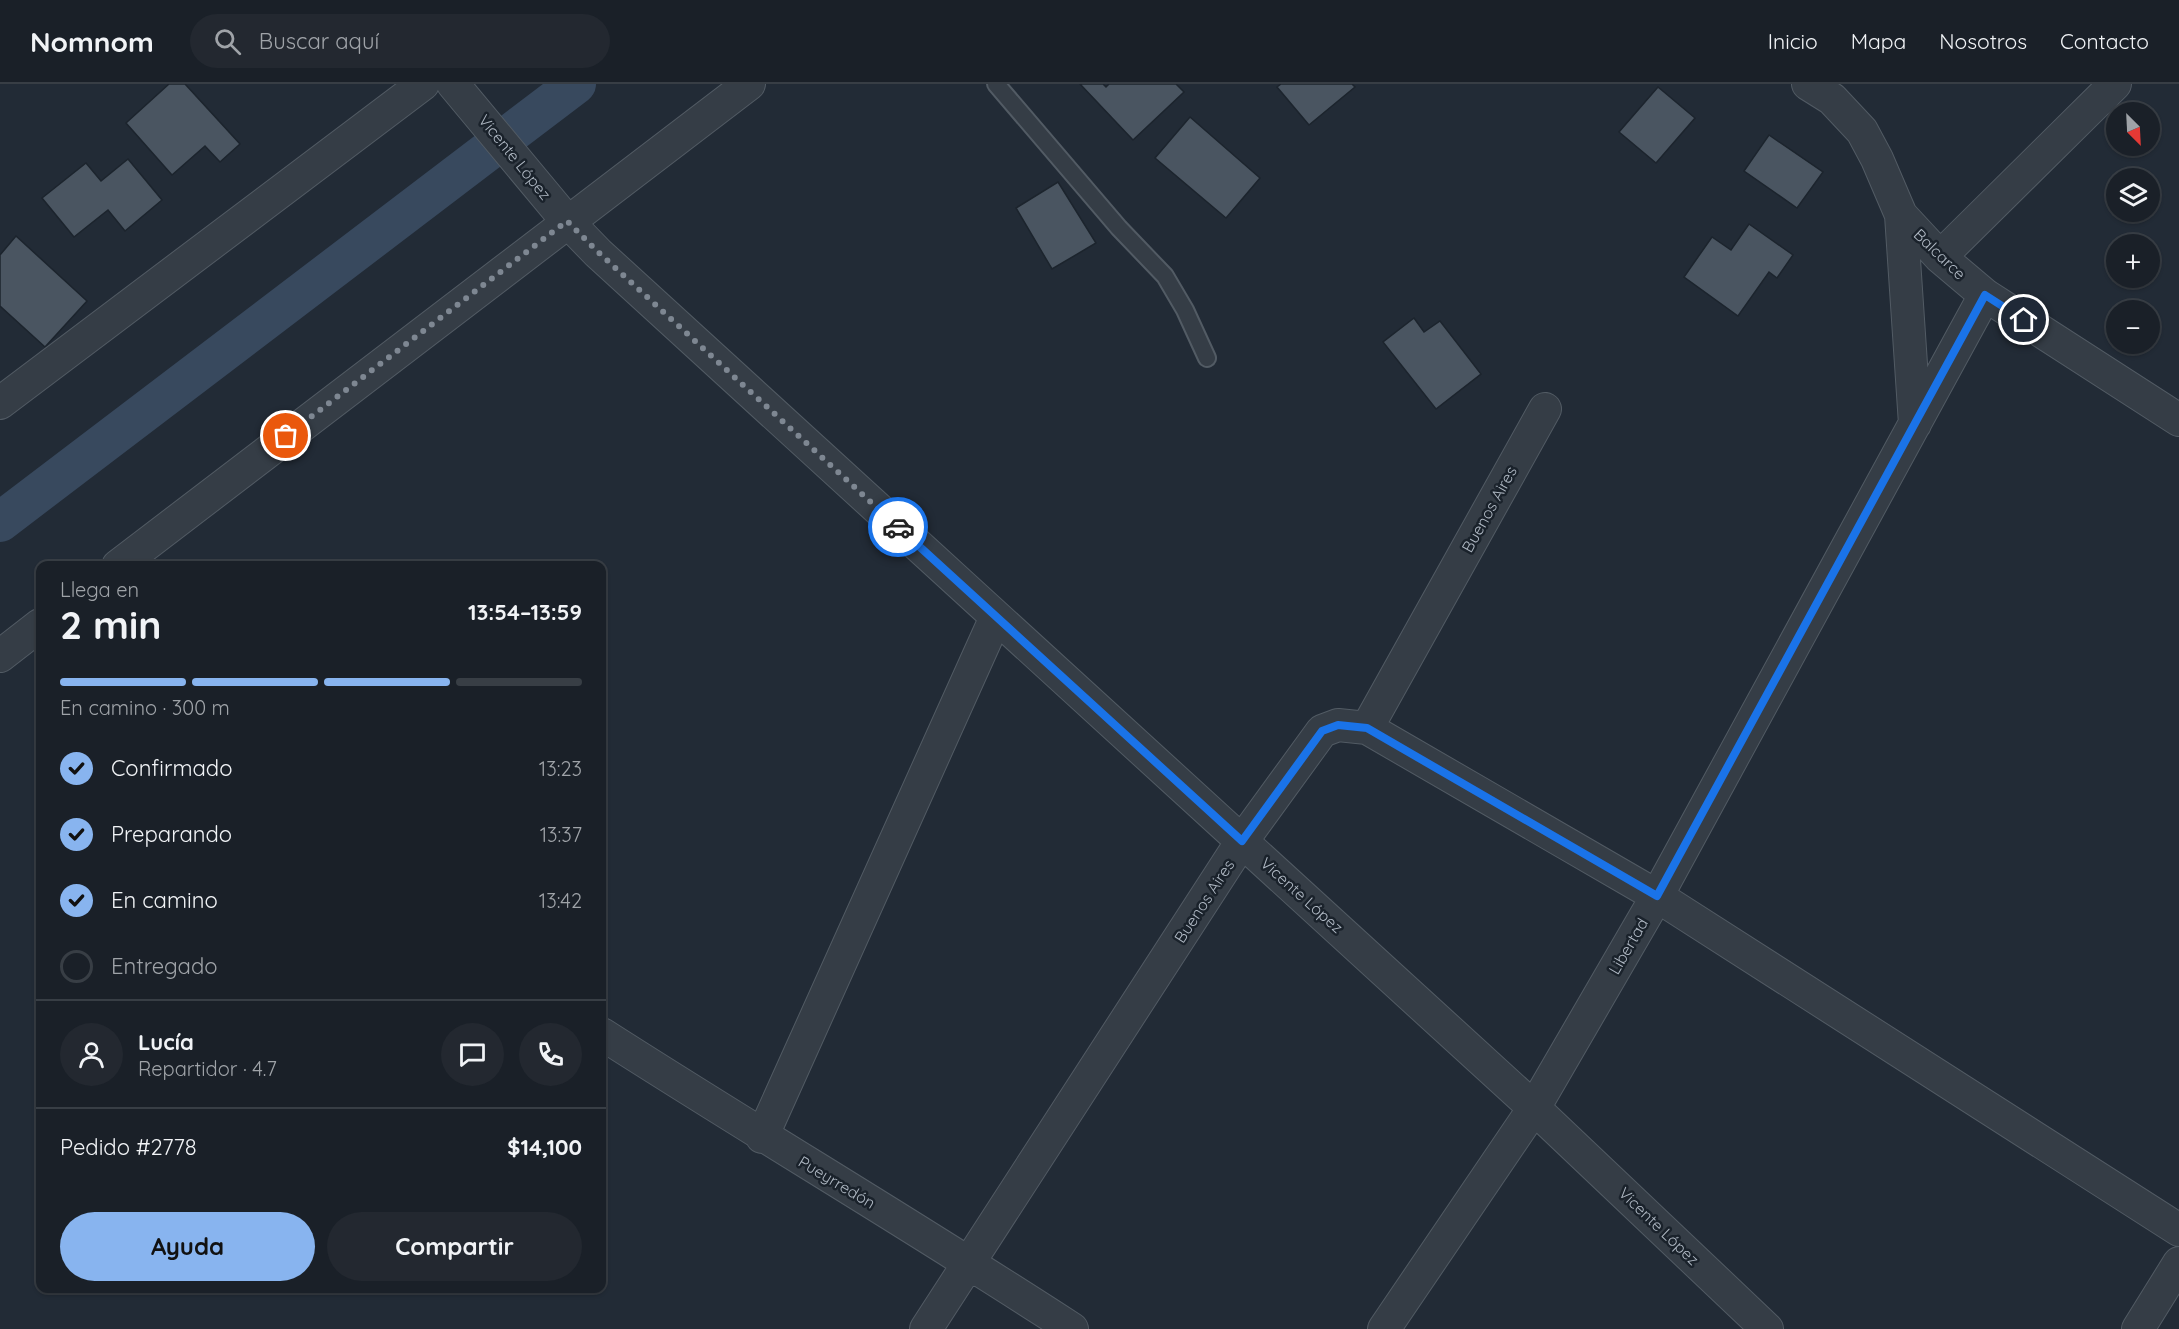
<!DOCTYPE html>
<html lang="es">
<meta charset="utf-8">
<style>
body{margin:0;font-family:Quicksand,sans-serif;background:#232830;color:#f1f3f6;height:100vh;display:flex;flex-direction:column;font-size:22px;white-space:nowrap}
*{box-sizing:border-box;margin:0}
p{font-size:20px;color:#9fa3a8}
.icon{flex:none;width:33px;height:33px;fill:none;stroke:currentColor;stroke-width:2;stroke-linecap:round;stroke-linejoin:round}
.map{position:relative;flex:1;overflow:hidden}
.drawer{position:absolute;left:36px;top:477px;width:570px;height:732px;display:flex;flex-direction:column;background:#1a2028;border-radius:12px;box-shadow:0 2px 4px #0004,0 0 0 2px #383e45}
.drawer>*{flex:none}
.needle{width:39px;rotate:156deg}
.buttons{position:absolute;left:2106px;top:18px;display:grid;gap:12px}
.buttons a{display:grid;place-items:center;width:54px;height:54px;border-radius:50%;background:#1a2028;box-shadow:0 2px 4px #0004,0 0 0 2px #383e45;font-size:30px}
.pin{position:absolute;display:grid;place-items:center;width:51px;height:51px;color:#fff;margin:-26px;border:3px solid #fff;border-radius:50%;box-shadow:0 2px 6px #0007}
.courier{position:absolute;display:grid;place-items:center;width:60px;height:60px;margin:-30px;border:4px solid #1a73e8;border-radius:50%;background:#fff;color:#222;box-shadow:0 2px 8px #0007}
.overview em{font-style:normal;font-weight:800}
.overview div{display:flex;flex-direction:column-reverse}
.overview{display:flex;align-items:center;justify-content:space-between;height:102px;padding:0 24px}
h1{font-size:39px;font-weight:800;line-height:45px}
.bar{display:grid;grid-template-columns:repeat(4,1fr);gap:9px 6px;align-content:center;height:72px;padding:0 24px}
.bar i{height:8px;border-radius:4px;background:#383e45}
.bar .on{background:#88b4ef}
.bar p{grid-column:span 4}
.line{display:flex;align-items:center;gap:15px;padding:0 24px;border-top:2px solid #383e45}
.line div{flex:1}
.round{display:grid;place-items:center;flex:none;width:63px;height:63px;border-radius:32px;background:#232830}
ol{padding:0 24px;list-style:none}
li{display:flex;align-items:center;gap:18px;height:66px}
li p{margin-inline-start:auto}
li .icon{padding:6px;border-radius:50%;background:#88b4ef;color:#111;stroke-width:4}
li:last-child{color:#9fa3a8}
li i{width:33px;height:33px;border:3px solid #383e45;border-radius:50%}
.action{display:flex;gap:12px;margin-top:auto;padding:12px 24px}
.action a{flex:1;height:69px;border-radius:36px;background:#88b4ef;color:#111;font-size:24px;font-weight:800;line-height:69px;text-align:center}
.action a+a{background:#232830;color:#f1f3f6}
header{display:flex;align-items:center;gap:36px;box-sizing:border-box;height:84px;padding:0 30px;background:#1a2028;border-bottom:2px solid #383e45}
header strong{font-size:28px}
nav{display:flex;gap:33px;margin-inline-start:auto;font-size:21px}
.search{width:420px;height:54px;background:#232830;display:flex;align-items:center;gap:15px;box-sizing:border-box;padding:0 21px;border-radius:33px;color:#9fa3a8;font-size:22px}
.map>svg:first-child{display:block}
</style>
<header>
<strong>Nomnom</strong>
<div class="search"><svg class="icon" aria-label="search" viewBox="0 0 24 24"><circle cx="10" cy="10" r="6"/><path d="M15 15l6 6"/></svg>Buscar aquí</div>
<nav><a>Inicio</a><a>Mapa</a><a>Nosotros</a><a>Contacto</a></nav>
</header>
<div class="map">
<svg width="2179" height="1245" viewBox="0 0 2179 1245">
<rect width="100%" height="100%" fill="#222b36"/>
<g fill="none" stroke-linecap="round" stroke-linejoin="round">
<path stroke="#38495e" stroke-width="40" d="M0,438L576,0"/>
</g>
<path fill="#4a5561" stroke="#1c242d" stroke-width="1.5" d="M169,0H185L240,60L220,78L205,62L172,91L126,39Z
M1080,0H1103L1106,3L1109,0H1176L1184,8L1133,56Z
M1281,0H1352L1355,3L1309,41L1277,3Z
M1658,3L1695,34L1656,79L1619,48Z
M1190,33L1260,94L1226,134L1155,74Z
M1769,51L1823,88L1797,124L1744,87Z
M128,75L162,116L125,147L108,126L74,153L42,114L86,79L101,97Z
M1058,98L1096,159L1052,185L1016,124Z
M1749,140L1793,171L1777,194L1769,188L1738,232L1684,193L1712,153L1731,166Z
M16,152L87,217L45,263L0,222V171Z
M1414,234L1424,248L1440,237L1481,290L1436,325L1383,258Z"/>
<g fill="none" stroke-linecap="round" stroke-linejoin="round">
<g stroke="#525b64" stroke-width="20">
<path id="lane" d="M996,0L1119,144L1165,192L1185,226L1207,274"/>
</g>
<g stroke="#525b64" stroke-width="34">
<path id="street" d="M453,0L567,137L598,169L1534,1024L1767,1245
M1808,0L1832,15L1862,47L1877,75L1901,131L1940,173L1985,211L2179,336
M1901,131L1915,340
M1940,173L2115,0
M0,319L423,0
M118,482L749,0
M0,572L40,541
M1367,644L1657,812L2179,1146
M602,950C758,1050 917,1144 1072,1245
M762,1053L996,533
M926,1245L1242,757L1322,647L1338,641L1367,644L1545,325
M1384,1245L1534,1024L1657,812L1985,211
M2138,1245L2179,1179"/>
</g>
<use href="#lane" stroke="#353d46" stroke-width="16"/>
<use href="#street" stroke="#353d46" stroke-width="32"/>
</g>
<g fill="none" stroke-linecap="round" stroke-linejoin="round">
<path stroke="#7e8792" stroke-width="6" stroke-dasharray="0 10.8" d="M286,352L567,137L598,168L898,443"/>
<path stroke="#1a73e8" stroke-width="8" d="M898,443L1242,757L1322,647L1338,641L1367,644L1657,812L1985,211L2024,236"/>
</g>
<g text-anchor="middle" stroke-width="5" stroke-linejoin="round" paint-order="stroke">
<g font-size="16" fill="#afb8c3" stroke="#1a222b">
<text transform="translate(515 73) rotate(51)" y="6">Vicente López</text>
<text transform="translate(1940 170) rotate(44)" y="6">Balcarce</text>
<text transform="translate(1489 425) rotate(-61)" y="6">Buenos Aires</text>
<text transform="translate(1302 811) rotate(42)" y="6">Vicente López</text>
<text transform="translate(1204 817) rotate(-57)" y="6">Buenos Aires</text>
<text transform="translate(1628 862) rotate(-60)" y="6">Libertad</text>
<text transform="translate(837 1098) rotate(31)" y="6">Pueyrredón</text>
<text transform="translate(1659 1142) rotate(44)" y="6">Vicente López</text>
</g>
</g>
</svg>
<div class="buttons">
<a><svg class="needle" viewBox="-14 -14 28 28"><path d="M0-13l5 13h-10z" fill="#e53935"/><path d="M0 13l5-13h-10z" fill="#9fa3a8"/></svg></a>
<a><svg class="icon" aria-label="layers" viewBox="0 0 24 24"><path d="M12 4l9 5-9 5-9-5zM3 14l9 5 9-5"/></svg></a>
<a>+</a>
<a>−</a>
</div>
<div class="pin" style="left:286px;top:352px;background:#ea580c"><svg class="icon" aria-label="bag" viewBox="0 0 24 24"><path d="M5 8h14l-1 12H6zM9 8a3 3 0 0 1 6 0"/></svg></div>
<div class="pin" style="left:2024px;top:236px;background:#1f2937"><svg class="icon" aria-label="home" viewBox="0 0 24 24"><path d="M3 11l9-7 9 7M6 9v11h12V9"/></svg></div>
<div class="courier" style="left:898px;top:443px"><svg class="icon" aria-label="car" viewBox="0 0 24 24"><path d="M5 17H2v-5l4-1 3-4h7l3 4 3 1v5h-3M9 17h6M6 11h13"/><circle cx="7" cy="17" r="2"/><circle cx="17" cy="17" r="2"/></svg></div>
<section class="drawer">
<div class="overview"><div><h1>2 min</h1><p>Llega en</p></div><em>13:54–13:59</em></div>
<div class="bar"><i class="on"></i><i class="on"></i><i class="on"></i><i></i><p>En camino · 300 m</p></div>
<ol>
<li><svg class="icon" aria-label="check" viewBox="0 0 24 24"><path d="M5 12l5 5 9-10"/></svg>Confirmado<p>13:23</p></li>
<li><svg class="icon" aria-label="check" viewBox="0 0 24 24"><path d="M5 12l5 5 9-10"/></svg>Preparando<p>13:37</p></li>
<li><svg class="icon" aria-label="check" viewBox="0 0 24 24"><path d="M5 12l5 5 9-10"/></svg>En camino<p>13:42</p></li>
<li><i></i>Entregado</li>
</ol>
<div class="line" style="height:108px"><a class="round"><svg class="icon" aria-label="person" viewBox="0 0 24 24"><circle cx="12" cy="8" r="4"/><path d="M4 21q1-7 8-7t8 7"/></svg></a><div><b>Lucía</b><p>Repartidor · 4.7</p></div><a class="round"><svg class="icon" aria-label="chat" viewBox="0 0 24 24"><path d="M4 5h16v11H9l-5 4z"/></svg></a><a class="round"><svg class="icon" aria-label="phone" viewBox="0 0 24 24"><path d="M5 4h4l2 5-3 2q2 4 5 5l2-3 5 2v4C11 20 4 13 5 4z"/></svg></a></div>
<div class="line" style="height:78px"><div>Pedido #2778</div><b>$14,100</b></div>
<div class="action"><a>Ayuda</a><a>Compartir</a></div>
</section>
</div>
